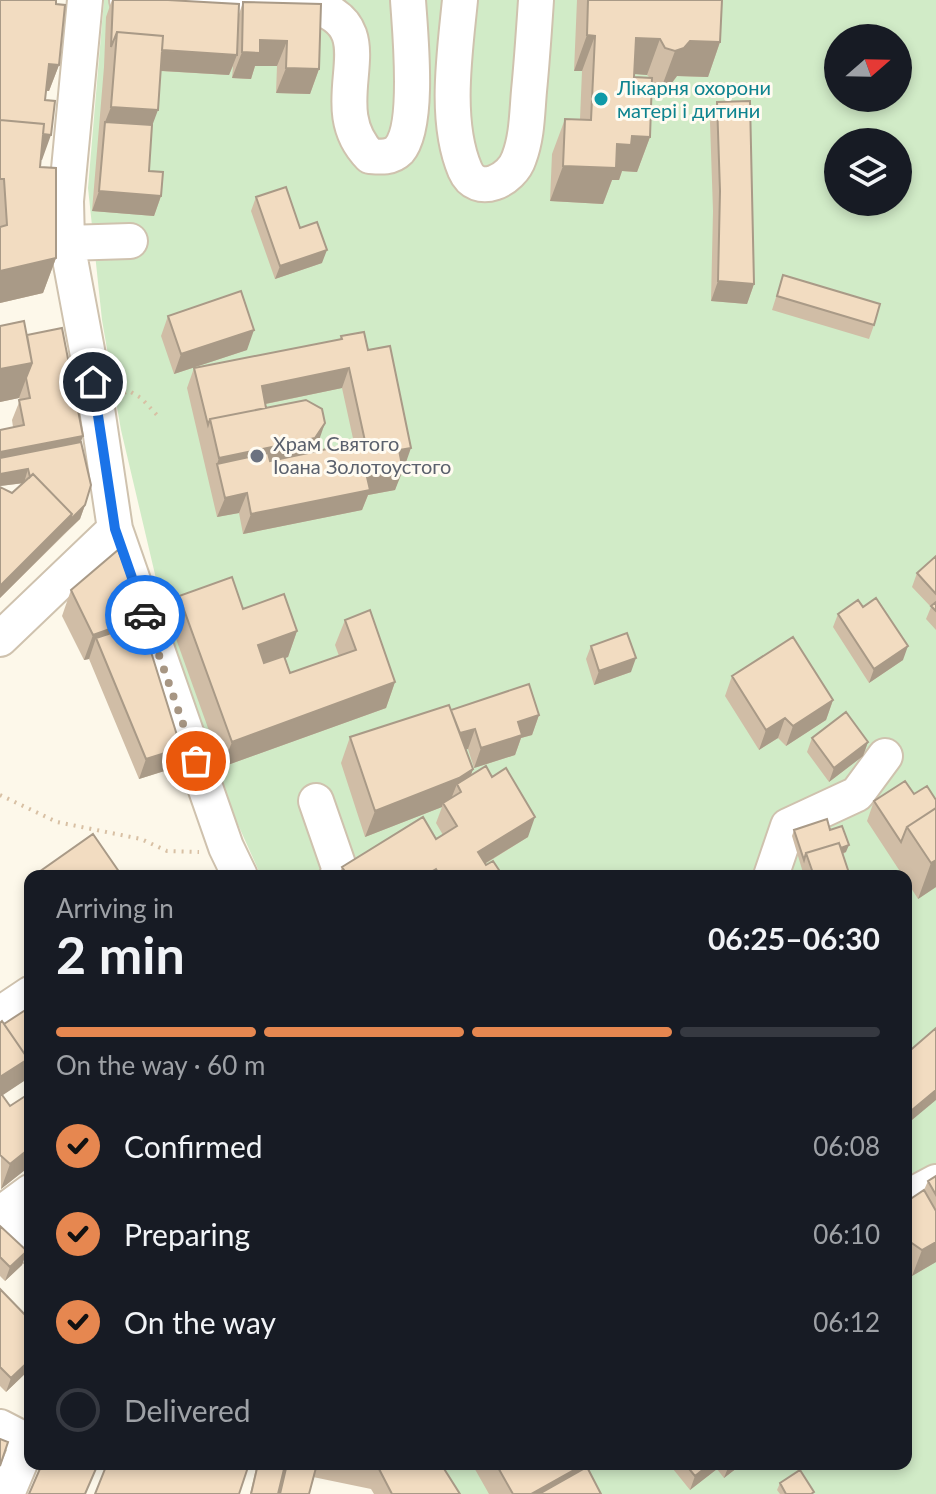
<!DOCTYPE html>
<meta charset="utf-8">
<style>
body{margin:0;font-family:Lato,sans-serif;background:#20242c;color:#f1f3f6;height:100vh;display:flex;flex-direction:column;font-size:30px;white-space:nowrap}
*{box-sizing:border-box;margin:0}
p{font-size:26px;color:#9ea1a6}
.icon{flex:none;width:44px;height:44px;fill:none;stroke:currentColor;stroke-width:2;stroke-linecap:round;stroke-linejoin:round}
.map{position:relative;flex:1;overflow:hidden}
.details{position:absolute;left:24px;top:870px;width:888px;height:600px;display:flex;flex-direction:column;background:#171b24;border-radius:16px;box-shadow:0 4px 12px #0003}
.details>*{flex:none}
.needle{width:52px;rotate:70deg}
.tools{position:absolute;left:824px;top:24px;display:grid;gap:16px}
.tools a{display:grid;place-items:center;width:88px;height:88px;border-radius:50%;background:#171b24;box-shadow:0 4px 12px #0003;font-size:40px}
.pin{position:absolute;display:grid;place-items:center;width:68px;height:68px;color:#fff;margin:-34px;border:4px solid #fff;border-radius:50%;box-shadow:0 2px 8px #0007}
.courier{position:absolute;display:grid;place-items:center;width:80px;height:80px;margin:-40px;border:6px solid #1a73e8;border-radius:50%;background:#fff;color:#222;box-shadow:0 2px 10px #0007}
.headline em{font-style:normal;font-weight:700}
.headline div{display:flex;flex-direction:column-reverse}
.headline{display:flex;align-items:center;justify-content:space-between;height:136px;padding:0 32px}
h1{font-size:52px;font-weight:700;line-height:60px}
.bar{display:grid;grid-template-columns:repeat(4,1fr);gap:12px 8px;align-content:center;height:96px;padding:0 32px}
.bar i{height:10px;border-radius:6px;background:#363941}
.bar .on{background:#e68750}
.bar p{grid-column:span 4}
ol{padding:0 32px;list-style:none}
li{display:flex;align-items:center;gap:24px;height:88px}
li p{margin-inline-start:auto}
li .icon{padding:8px;border-radius:50%;background:#e68750;color:#111;stroke-width:4}
li:last-child{color:#9ea1a6}
li i{width:44px;height:44px;border:4px solid #363941;border-radius:50%}
.map>svg:first-child{display:block}
</style>
<div class="map">
<svg width="936" height="1494" viewBox="0 0 936 1494">
<rect width="100%" height="100%" fill="#fdf8ea"/>
<path fill="#d1ebc7" fill-rule="evenodd" d="M104,0H936V1494H449L431,1464H906V876H261L231,809L170,638L121,430L102,320L88,188ZM838,38H898V98H838ZM838,142H898V202H838Z"/>
<g fill="none" stroke-linecap="round" stroke-linejoin="round">
<g stroke="#cfc2ae" stroke-width="38">
<path id="minor" d="M85,0L66,201L67,243L93,382L115,529L226,847L240,876
M127,0L314,6C392,30 317,102 370,156C381,157 391,158 399,150C420,126 410,32 408,0
M460,0C455,51 444,121 465,170C477,198 512,180 519,158C527,137 527,114 529,91C532,61 534,30 536,0
M67,243L130,241
M0,639L115,529
M316,801L341,873L337,876
M771,876L788,826L857,794L885,756
M0,1014L30,994
M906,1198L936,1182
M0,1214L30,1192
M0,1219L30,1246
M0,1427L29,1442
M7,1494L30,1439"/>
</g>
<path stroke="#d8c0a4" stroke-width="4" stroke-dasharray="2 6" stroke-linecap="butt" d="M124,393L129,391L141,398L157,415
M0,795L57,822L141,839L167,851L199,852"/>
<use href="#minor" stroke="#fff" stroke-width="34"/>
</g>
<path fill="#d0bda6" fill-rule="evenodd" d="M0,0L59,65L49,91H46L42,160H40V167L56,258L43,293L0,303Z
M112,0H168L239,14L243,2L319,69L310,94L276,93L277,66H255L251,79L232,78L233,66L229,75L160,71L152,125L149,171L161,196L154,216L92,211L104,67L106,17Z
M577,0H722L720,42L708,77L677,76L671,84L662,86L653,83L650,137L637,172L622,171L619,180H612L603,204L550,201L552,154L565,119H580L582,71H574ZM634,74L647,75L649,77H634Z
M717,102L754,284L747,304L711,301L713,211L710,122Z
M256,197L300,228L322,263L275,279L251,211Z
M783,275L874,325L869,339L772,310Z
M168,316L247,350L174,374L161,336Z
M0,326L27,335L81,442L85,505L80,519L0,598L12,493L24,483L0,486L13,427L12,420L20,400L19,398L0,402Z
M341,336L368,350L404,468H402L395,490L368,495L362,510L243,534L239,513L217,517L187,388L194,368L340,340ZM342,388L354,443L314,451L316,449L266,408V404Z
M936,556V630L926,619L931,607L912,587L917,573Z
M71,590L142,623L174,768L139,779L89,659L84,660L62,616Z
M179,596L243,609L297,631L288,657L285,658L290,673L339,656L335,645L345,620L395,682L386,708L222,767L170,622Z
M838,614L903,660L869,683L833,627Z
M591,646L631,672L594,685L586,659Z
M732,676L833,700L826,720L786,746L778,738L759,750L725,696Z
M451,710L539,715L532,735L521,738L515,755L474,768L468,749H466L473,769L471,775L528,837L485,864L503,876H339L342,867L436,839L443,835L436,823L442,807L365,837L341,763L350,737Z
M812,738L868,742L863,756L829,782L807,752Z
M914,794L936,800V887L918,899L906,880V876H903L867,821L874,801Z
M794,830H830L846,852L843,854L850,876H804L792,836Z
M30,1007V1077L2,1095L10,1106L30,1093V1166L1,1189L0,1023L4,1024Z
M936,1176V1262L912,1276L906,1272V1202L924,1190L928,1181Z
M0,1226L27,1251L22,1265L5,1281L0,1276Z
M0,1289L30,1369L6,1392L0,1386Z
M257,1464H441L460,1494H374L371,1489L313,1477L309,1494H250Z
M472,1464H580L581,1466L579,1471L602,1494H489Z
M669,1464H742L724,1478L717,1469L690,1490Z
M780,1483L813,1494H780L777,1490Z"/>
<path fill="#a99a87" d="M587,35L595,36L582,71H574Z
M636,38L660,39L647,75L623,73Z
M260,40L287,41L277,66H255L251,79L232,78L242,52Z
M690,41L720,42L708,77L677,76L671,84L662,86L675,51Z
M116,48L237,55L229,75L114,68Z
M49,64L59,65L49,91L39,90Z
M286,68L319,69L310,94L276,93Z
M111,107L158,110L145,145L105,122Z
M0,128L51,135L42,160L0,155Z
M632,136L650,137L637,172L622,171L619,180H612L603,204L550,201L563,166L617,144Z
M99,191L161,196L154,216L92,211Z
M327,250L322,263L275,279L280,266Z
M56,258L43,293L0,303V271Z
M718,281L754,284L747,304L711,301Z
M254,330L247,350L174,374L181,354Z
M32,363L19,398L0,402V369Z
M349,368L342,388L255,406L262,386Z
M325,423L316,449L305,464H217L219,458Z
M83,436L76,456L0,471V452Z
M411,448L404,468L391,470L399,450Z
M28,469L24,483L0,486V474Z
M403,470L395,490L368,495L362,510L243,534L251,514L367,477Z
M247,493L239,513L217,517L225,498Z
M85,505L80,519L64,534L69,521Z
M72,514L64,534L0,598V586Z
M144,617L135,643L96,638L89,659L84,660L93,635Z
M297,631L288,657L248,671L258,645Z
M908,646L903,660L869,683L874,669Z
M636,658L631,672L594,685L599,671Z
M395,682L386,708L222,767L232,742Z
M833,700L826,720L786,746L793,726Z
M539,715L532,735L521,738L515,755L474,768L481,748L518,722Z
M785,718L778,738L759,750L766,730Z
M475,729L468,749L448,755L455,735Z
M868,742L863,756L829,782L834,768Z
M181,748L174,768L139,779L146,759Z
M473,769L464,795L457,784L449,804L443,803L442,807L365,837L375,811Z
M535,817L528,837L471,872L478,852Z
M849,845L846,852L810,864L808,858Z
M936,860V887L918,899L931,863Z
M436,869L433,876H424Z
M28,1059L30,1062V1077L0,1097V1077Z
M936,1090V1100L906,1125V1115Z
M30,1148V1166L1,1189L10,1164Z
M936,1242V1262L912,1276L922,1250Z
M27,1251L22,1265L5,1281L10,1267Z
M30,1360V1369L6,1392L11,1378Z
M710,1464H718L717,1469L690,1490L695,1476Z
M730,1464H742L724,1478L729,1465Z
M581,1466L571,1491L567,1494H531Z"/>
<path fill="#f2dcc1" stroke="#a99a87" stroke-width="2" d="M0,0H56V4L65,5L59,65L49,64L45,100L55,101L51,135L43,134L44,124L0,120Z
M113,0H168L239,4L237,55L162,50L163,36L117,32L111,47Z
M588,0H722L720,42L690,41L684,48L675,51L665,48L660,39L636,38L634,77L652,78L650,137L632,136L631,145L617,144L616,168L563,166L565,119L591,120L595,36L587,35Z
M243,2L321,4L319,69L286,68L287,41L260,40V53L242,52Z
M117,32L163,36L158,110L111,107Z
M750,101L754,284L718,281L720,191L717,102Z
M0,120L44,124L40,167L56,168V258L0,271V227L7,225L4,179H0Z
M105,122L152,125L149,171L163,172L161,196L99,191Z
M286,187L300,228L317,222L327,250L280,266L256,197Z
M783,275L880,304L874,325L777,296Z
M241,291L254,330L181,354L168,316Z
M24,321L32,363L0,369V326Z
M62,328L83,436L0,452V430L24,425L19,400L30,398L26,378L32,363L27,335Z
M364,332L368,350L390,346L411,448L399,450L403,470L367,477L370,490L251,514L247,493L225,498L217,464L268,453L270,461L365,441L349,368L262,386L266,408L210,419L208,425L194,368L342,339L341,336Z
M306,400L322,409L325,423L315,438L219,458L210,419Z
M81,442L91,485L85,505L69,521L72,514L33,474L30,477L28,469L0,474V458Z
M33,474L72,514L0,586V487L12,493Z
M118,550L144,617L93,635L71,590Z
M936,556V594L917,573Z
M232,577L243,609L284,594L297,631L258,645L264,663L284,656L290,673L356,650L345,620L370,610L395,682L232,742L179,596Z
M876,598L908,646L874,669L838,614L858,600L863,607Z
M936,602V611L931,606Z
M142,623L181,748L146,759L96,638Z
M627,633L636,658L599,671L591,646Z
M793,637L833,700L793,726L785,718L766,730L732,676Z
M529,684L539,715L518,722L522,735L481,748L475,729L460,733L451,710Z
M449,705L473,769L459,778L375,811L350,737Z
M846,712L868,742L834,768L812,738Z
M486,766L492,777L506,768L535,817L478,852L486,865L493,861L503,876H440L436,869L424,876H348L342,867L423,817L436,839L457,826L443,803L461,792L457,784Z
M905,781L914,794L927,786L936,800V808L907,827L901,842L874,801Z
M936,808V860L931,863L907,827Z
M827,819L830,830L842,826L849,845L841,848L839,843L806,853L804,860L794,830Z
M93,834L122,876H42L39,872Z
M839,843L850,876H814L806,853Z
M30,1007V1062L25,1065L28,1059L4,1024Z
M2,1021L28,1059L0,1077V1023Z
M936,1028V1090L906,1115V1054Z
M0,1092L10,1106L30,1093V1148L10,1164L0,1155Z
M936,1176V1195L928,1181Z
M924,1190L936,1211V1242L922,1250L906,1239V1202Z
M0,1226L27,1251L10,1267L0,1257Z
M0,1289L30,1320V1360L11,1378L0,1367Z
M0,1439L8,1442L0,1466Z
M42,1464H98L85,1494H29Z
M107,1464H249L239,1494H95Z
M258,1464L285,1465L278,1494H251Z
M287,1464H317L309,1494H280Z
M354,1464H441L460,1494H392L379,1469Z
M496,1464H580L581,1466L531,1494H513Z
M685,1464H710L695,1476Z
M587,1467L601,1494H539Z
M800,1470L814,1492L811,1494H786L780,1483Z"/>
<g fill="none" stroke-linecap="round" stroke-linejoin="round">
<path stroke="#a79683" stroke-width="8" stroke-dasharray="0 14.4" d="M145,615L196,761"/>
<path stroke="#1a73e8" stroke-width="10" d="M93,382L115,529L145,615"/>
</g>
<circle fill="#0f9aa8" stroke="#fffbf1" stroke-width="3" cx="601" cy="99" r="8"/>
<circle fill="#6b7280" stroke="#fffbf1" stroke-width="3" cx="257" cy="456" r="8"/>
<g text-anchor="middle" stroke-width="6" stroke-linejoin="round" paint-order="stroke">
<g font-size="20" fill="#0d838f" stroke="#fffbf1" text-anchor="start">
<text x="617" y="95">Лікарня охорони<tspan x="617" dy="23">матері і дитини</tspan></text>
</g>
<g font-size="20" fill="#5b616d" stroke="#fffbf1" text-anchor="start">
<text x="273" y="451">Храм Святого<tspan x="273" dy="23">Іоана Золотоустого</tspan></text>
</g>
</g>
</svg>
<div class="tools">
<a><svg class="needle" viewBox="-14 -14 28 28"><path d="M0-13l5 13h-10z" fill="#e53935"/><path d="M0 13l5-13h-10z" fill="#9ea1a6"/></svg></a>
<a><svg class="icon" aria-label="layers" viewBox="0 0 24 24"><path d="M12 4l9 5-9 5-9-5zM3 14l9 5 9-5"/></svg></a>
</div>
<div class="pin" style="left:196px;top:761px;background:#ea580c"><svg class="icon" aria-label="bag" viewBox="0 0 24 24"><path d="M5 8h14l-1 12H6zM9 8a3 3 0 0 1 6 0"/></svg></div>
<div class="pin" style="left:93px;top:382px;background:#1f2937"><svg class="icon" aria-label="home" viewBox="0 0 24 24"><path d="M3 11l9-7 9 7M6 9v11h12V9"/></svg></div>
<div class="courier" style="left:145px;top:615px"><svg class="icon" aria-label="car" viewBox="0 0 24 24"><path d="M5 17H2v-5l4-1 3-4h7l3 4 3 1v5h-3M9 17h6M6 11h13"/><circle cx="7" cy="17" r="2"/><circle cx="17" cy="17" r="2"/></svg></div>
<section class="details">
<div class="headline"><div><h1>2 min</h1><p>Arriving in</p></div><em>06:25–06:30</em></div>
<div class="bar"><i class="on"></i><i class="on"></i><i class="on"></i><i></i><p>On the way · 60 m</p></div>
<ol>
<li><svg class="icon" aria-label="check" viewBox="0 0 24 24"><path d="M5 12l5 5 9-10"/></svg>Confirmed<p>06:08</p></li>
<li><svg class="icon" aria-label="check" viewBox="0 0 24 24"><path d="M5 12l5 5 9-10"/></svg>Preparing<p>06:10</p></li>
<li><svg class="icon" aria-label="check" viewBox="0 0 24 24"><path d="M5 12l5 5 9-10"/></svg>On the way<p>06:12</p></li>
<li><i></i>Delivered</li>
</ol>
</section>
</div>
